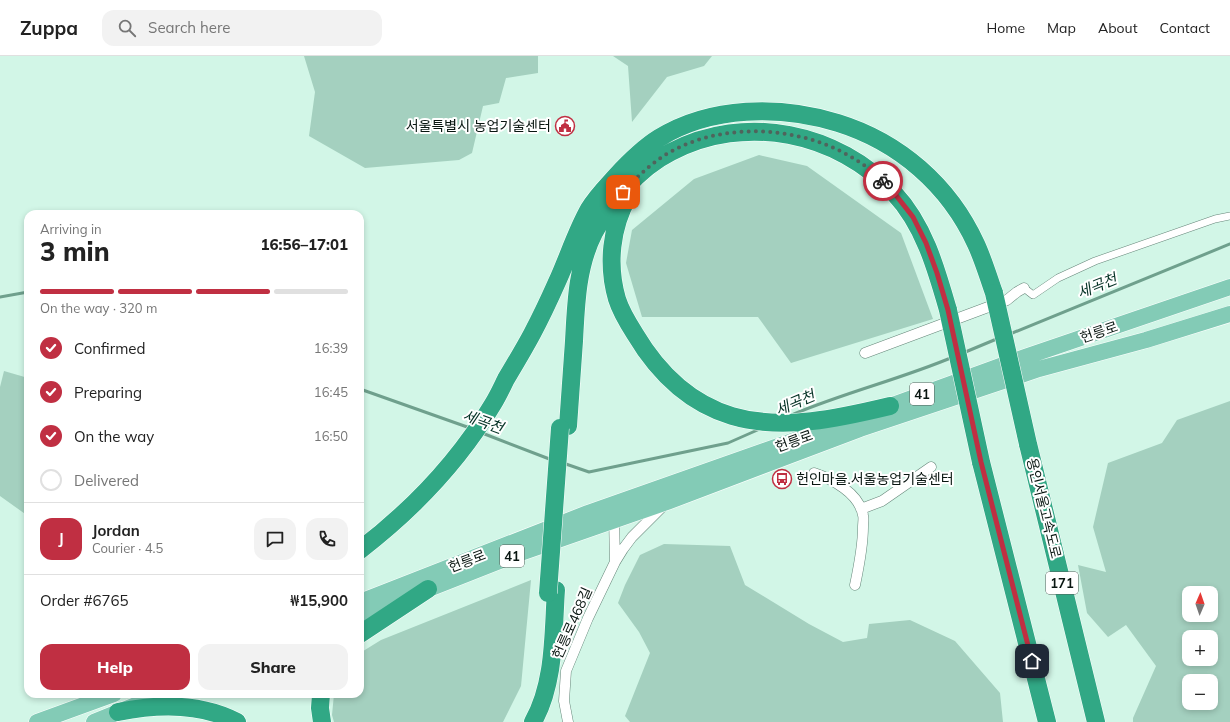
<!DOCTYPE html>
<meta charset="utf-8">
<style>
body{margin:0;font-family:Mulish,"Noto Sans KR",sans-serif;background:#f2f2f2;color:#222;height:100vh;display:flex;flex-direction:column;font-size:15px;white-space:nowrap}
*{box-sizing:border-box;margin:0}
p{font-size:13px;color:#767676}
.icon{flex:none;width:22px;height:22px;fill:none;stroke:currentColor;stroke-width:2;stroke-linecap:round;stroke-linejoin:round}
.map{position:relative;flex:1;overflow:hidden}
.sheet{position:absolute;left:24px;top:154px;width:340px;height:488px;display:flex;flex-direction:column;background:#fff;border-radius:12px;box-shadow:0 2px 6px #0003}
.sheet>*{flex:none}
.needle{width:26px;rotate:2deg}
.buttons{position:absolute;left:1182px;top:530px;display:grid;gap:8px}
.buttons a{display:grid;place-items:center;width:36px;height:36px;border-radius:8px;background:#fff;box-shadow:0 2px 6px #0003;font-size:20px}
.pin{position:absolute;display:grid;place-items:center;width:34px;height:34px;color:#fff;margin:-17px;border-radius:8px;box-shadow:0 2px 6px #0006}
.courier{position:absolute;display:grid;place-items:center;width:40px;height:40px;margin:-20px;border:3px solid #c02f42;border-radius:50%;background:#fff;color:#222;box-shadow:0 1px 5px #0007}
.head em{font-style:normal;font-weight:800}
.head div{display:flex;flex-direction:column-reverse}
.head{display:flex;align-items:center;justify-content:space-between;height:68px;padding:0 16px}
h1{font-size:26px;font-weight:800;line-height:30px}
.bar{display:grid;grid-template-columns:repeat(4,1fr);gap:6px 4px;align-content:center;height:48px;padding:0 16px}
.bar i{height:5px;border-radius:3px;background:#e0e0e0}
.bar .on{background:#c02f42}
.bar p{grid-column:span 4}
.line{display:flex;align-items:center;gap:10px;padding:0 16px;border-top:1px solid #e0e0e0}
.line div{flex:1}
.round{display:grid;place-items:center;flex:none;width:42px;height:42px;border-radius:12px;background:#f2f2f2}
ol{padding:0 16px;list-style:none}
li{display:flex;align-items:center;gap:12px;height:44px}
li p{margin-inline-start:auto}
li .icon{padding:4px;border-radius:50%;background:#c02f42;color:#fff;stroke-width:4}
li:last-child{color:#767676}
li i{width:22px;height:22px;border:2px solid #e0e0e0;border-radius:50%}
.button{display:flex;gap:8px;margin-top:auto;padding:8px 16px}
.button a{flex:1;height:46px;border-radius:12px;background:#c02f42;color:#fff;font-size:16px;font-weight:800;line-height:46px;text-align:center}
.button a+a{background:#f2f2f2;color:#222}
header{display:flex;align-items:center;gap:24px;box-sizing:border-box;height:56px;padding:0 20px;background:#fff;border-bottom:1px solid #e0e0e0}
header strong{font-size:19px}
nav{display:flex;gap:22px;margin-inline-start:auto;font-size:14px}
.search{width:280px;height:36px;background:#f2f2f2;display:flex;align-items:center;gap:10px;box-sizing:border-box;padding:0 14px;border-radius:12px;color:#767676;font-size:15px}
.map>svg:first-child{display:block}
</style>
<header>
<strong>Zuppa</strong>
<div class="search"><svg class="icon" aria-label="search" viewBox="0 0 24 24"><circle cx="10" cy="10" r="6"/><path d="M15 15l6 6"/></svg>Search here</div>
<nav><a>Home</a><a>Map</a><a>About</a><a>Contact</a></nav>
</header>
<div class="map">
<svg width="1230" height="666" viewBox="0 0 1230 666">
<rect width="100%" height="100%" fill="#d2f6e7"/>
<path fill="#a4d0bf" fill-rule="evenodd" d="M304,0H538V17L506,22L499,47L483,50L472,97L459,104L365,112L309,80L315,36Z
M613,0H712L704,10L667,21L632,66L628,10Z
M759,99L807,110L901,177L933,263L791,307L758,261H642L626,207L632,174L694,123Z
M4,315L28,322V460L0,440V331Z
M1230,345V666H1133V662L1156,610L1126,569L1108,581L1087,557L1078,509L1106,516L1093,471L1108,407L1162,387L1177,364ZM1189,537H1211V559H1189ZM1189,581H1211V603H1189ZM1189,625H1211V647H1189Z
M664,488L730,490L745,529L809,568L843,586L867,582L869,568L910,564L955,585L1000,637L1003,666H630L625,660L650,597L639,576L618,547L625,529L640,499Z
M531,524L521,630L503,666H334L332,659L334,638H360V597L381,584Z"/>
<g fill="none" stroke-linecap="round" stroke-linejoin="round">
<path stroke="#6fa08d" stroke-width="3" d="M0,241L28,236
M1010,278L1230,188
M963,297L999,282
M360,333L470,372
M794,358C846,336 901,323 953,301
M482,377L552,404
M563,407L589,416L728,387L762,372"/>
<g stroke="#658679" stroke-width="8">
<path id="pedestrian" d="M1024,232L1033,239L1058,222L1095,205L1215,163L1230,160"/>
</g>
<g stroke="#658679" stroke-width="11">
<path id="minor" d="M865,297L1007,244L1017,236L1024,232
M814,417C832,423 859,437 863,459C864,462 863,467 863,471C863,490 859,510 855,529
M861,453L882,445L931,411
M614,460L615,506
M568,666L564,645L566,615L588,562L615,506L623,493L632,481L664,449"/>
</g>
<g stroke="#fff" stroke-width="17">
<path id="primary" d="M879,354L1025,301L1230,231
M360,546L588,457L849,365
M360,560L512,500L667,446L860,373L1039,313L1146,284L1230,258
M37,666L114,638
M94,666L163,638"/>
</g>
<g stroke="#fff" stroke-width="19">
<path id="motorway" d="M628,141C611,171 607,209 617,243C621,256 628,267 635,278C657,315 689,347 732,360C783,375 840,362 890,350
M568,370C570,342 572,313 574,285C576,248 577,210 594,177C610,146 639,112 671,96C745,57 838,76 894,137C924,169 936,212 948,254
M1028,388L1096,666
M981,406L1047,666
M360,494C412,454 459,405 493,348C498,340 502,331 506,323C515,308 524,293 532,278C541,261 549,244 557,226C568,202 576,176 589,153C596,141 607,130 616,120C629,106 643,92 659,82C711,50 780,49 838,67C899,86 949,129 976,188C983,203 988,220 994,237
M360,578L428,533
M321,638L320,652L322,666
M118,656C157,648 201,647 237,666
M533,666C555,627 553,578 556,534"/>
</g>
<use href="#pedestrian" stroke="#fff" stroke-width="7"/>
<use href="#minor" stroke="#fff" stroke-width="10"/>
<use href="#primary" stroke="#83cbb6" stroke-width="16"/>
<use href="#motorway" stroke="#31a885" stroke-width="18"/>
<g stroke="#fff" stroke-width="19" stroke-linecap="butt">
<path id="motorway-bridge" d="M994,237L1028,388
M948,254L981,406
M548,537L560,372"/>
</g>
<use href="#motorway-bridge" stroke="#31a885" stroke-width="18"/>
</g>
<g fill="none" stroke-linecap="round" stroke-linejoin="round">
<path stroke="#4f645c" stroke-width="4" stroke-dasharray="0 7.2" d="M623,136C637,121 651,107 670,96C735,60 829,72 883,125"/>
<path stroke="#c02f42" stroke-width="5" d="M883,125L895,138L913,161L926,187L937,217L948,254L981,406L1032,605"/>
</g>
<defs>
<g id="civic-ring" transform="scale(1)"><circle r="9.5" fill="#fff" stroke="#c02f42" stroke-width="1.5"/><path d="M-.6-6.5H3V-4.5H.6V-3L4-1V1h2V6H-6V1h2V-1L-.6-3ZM-1.2 2.5V6h2.4V2.5Z" fill="#c02f42"/></g>
<g id="bus-ring" transform="scale(1)"><circle r="9.5" fill="#fff" stroke="#c02f42" stroke-width="1.5"/><path d="M-5-6H5V4H4V6H2V4H-2V6H-4V4H-5ZM-3.5-4V0h7V-4ZM-3.5 1.2v1.5H-2V1.2ZM2 1.2v1.5H3.5V1.2Z" fill="#c02f42"/></g>
</defs>
<g fill-rule="evenodd">
<use href="#civic-ring" x="565" y="70"/>
<use href="#bus-ring" x="782" y="423"/>
</g>
<g text-anchor="middle" stroke-width="4" stroke-linejoin="round" paint-order="stroke">
<g fill="#fff" stroke="#535c58" stroke-width="1">
<rect x="910" y="327" width="24" height="22" rx="3"/>
<rect x="500" y="489" width="24" height="22" rx="3"/>
<rect x="1046" y="516" width="32" height="22" rx="3"/>
</g>
<g font-size="13" font-weight="bold" fill="#091611">
<text x="922" y="343">41</text>
<text x="512" y="505">41</text>
<text x="1062" y="532">171</text>
</g>
<g font-size="14" fill="#091611" stroke="#fff" text-anchor="end">
<text x="551" y="75">서울특별시 농업기술센터</text>
<text x="796" y="428" text-anchor="start">헌인마을.서울농업기술센터</text>
</g>
<g font-size="14" fill="#091611" stroke="#fff">
<text transform="translate(1099 276) rotate(-19)" y="5">헌릉로</text>
<text transform="translate(794 385) rotate(-20)" y="5">헌릉로</text>
<text transform="translate(1044 452) rotate(76)" y="5">용인서울고속도로</text>
<text transform="translate(467 505) rotate(-21)" y="5">헌릉로</text>
<text transform="translate(572 567) rotate(-66)" y="5">헌릉로468길</text>
</g>
<g font-size="15" font-style="italic" fill="#043225" stroke="#fff">
<text transform="translate(1097 230) rotate(-22)" y="5">세곡천</text>
<text transform="translate(795 347) rotate(-23)" y="5">세곡천</text>
<text transform="translate(483 366) rotate(20)" y="5">세곡천</text>
</g>
</g>
</svg>
<div class="buttons">
<a><svg class="needle" viewBox="-14 -14 28 28"><path d="M0-13l5 13h-10z" fill="#e53935"/><path d="M0 13l5-13h-10z" fill="#767676"/></svg></a>
<a>+</a>
<a>−</a>
</div>
<div class="pin" style="left:623px;top:136px;background:#ea580c"><svg class="icon" aria-label="bag" viewBox="0 0 24 24"><path d="M5 8h14l-1 12H6zM9 8a3 3 0 0 1 6 0"/></svg></div>
<div class="pin" style="left:1032px;top:605px;background:#1f2937"><svg class="icon" aria-label="home" viewBox="0 0 24 24"><path d="M3 11l9-7 9 7M6 9v11h12V9"/></svg></div>
<div class="courier" style="left:883px;top:125px"><svg class="icon" aria-label="bike" viewBox="0 0 24 24"><circle cx="6" cy="16" r="4"/><circle cx="18" cy="16" r="4"/><path d="M6 16l4-8h5l3 8M10 8l3 8H6M13 5h3"/></svg></div>
<section class="sheet">
<div class="head"><div><h1>3 min</h1><p>Arriving in</p></div><em>16:56–17:01</em></div>
<div class="bar"><i class="on"></i><i class="on"></i><i class="on"></i><i></i><p>On the way · 320 m</p></div>
<ol>
<li><svg class="icon" aria-label="check" viewBox="0 0 24 24"><path d="M5 12l5 5 9-10"/></svg>Confirmed<p>16:39</p></li>
<li><svg class="icon" aria-label="check" viewBox="0 0 24 24"><path d="M5 12l5 5 9-10"/></svg>Preparing<p>16:45</p></li>
<li><svg class="icon" aria-label="check" viewBox="0 0 24 24"><path d="M5 12l5 5 9-10"/></svg>On the way<p>16:50</p></li>
<li><i></i>Delivered</li>
</ol>
<div class="line" style="height:72px"><b class="round" style="background:#c02f42;color:#fff">J</b><div><b>Jordan</b><p>Courier · 4.5</p></div><a class="round"><svg class="icon" aria-label="chat" viewBox="0 0 24 24"><path d="M4 5h16v11H9l-5 4z"/></svg></a><a class="round"><svg class="icon" aria-label="phone" viewBox="0 0 24 24"><path d="M5 4h4l2 5-3 2q2 4 5 5l2-3 5 2v4C11 20 4 13 5 4z"/></svg></a></div>
<div class="line" style="height:52px"><div>Order #6765</div><b>₩15,900</b></div>
<div class="button"><a>Help</a><a>Share</a></div>
</section>
</div>
